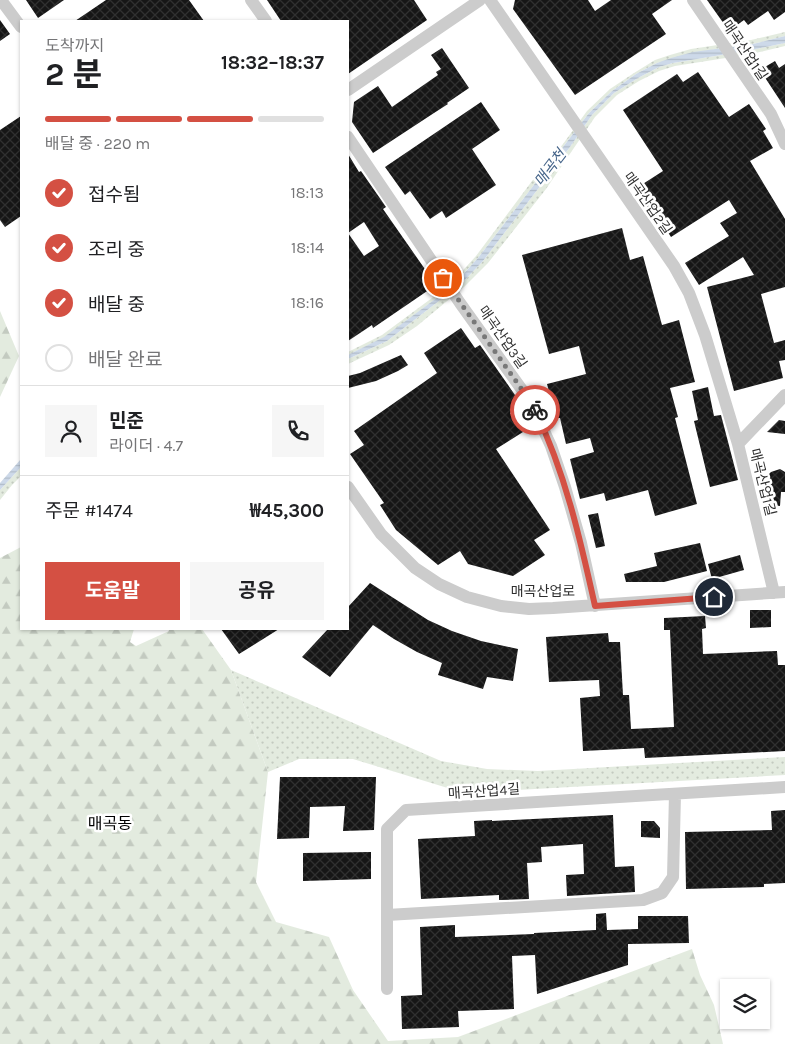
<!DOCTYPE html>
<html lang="ko">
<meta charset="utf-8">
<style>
body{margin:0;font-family:Karla,"Noto Sans KR",sans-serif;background:#f6f6f6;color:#202124;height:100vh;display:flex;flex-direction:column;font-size:19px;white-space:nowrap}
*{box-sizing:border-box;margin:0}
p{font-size:16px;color:#757577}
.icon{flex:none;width:28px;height:28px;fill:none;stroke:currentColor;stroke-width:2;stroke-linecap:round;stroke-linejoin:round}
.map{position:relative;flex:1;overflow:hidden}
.details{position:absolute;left:20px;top:20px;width:329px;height:610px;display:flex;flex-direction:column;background:#fff;border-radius:0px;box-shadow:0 1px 4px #0004}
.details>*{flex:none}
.controls{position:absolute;left:720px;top:979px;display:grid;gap:10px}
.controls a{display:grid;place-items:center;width:50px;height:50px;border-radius:0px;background:#fff;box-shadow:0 1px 4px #0004;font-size:25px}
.pin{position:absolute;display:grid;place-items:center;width:42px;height:42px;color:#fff;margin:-21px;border:2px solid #fff;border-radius:50%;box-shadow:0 1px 5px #0007}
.courier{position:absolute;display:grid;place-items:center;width:50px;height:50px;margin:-25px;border:4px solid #d45043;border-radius:50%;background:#fff;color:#222;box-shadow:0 1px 6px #0007}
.summary em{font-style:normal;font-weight:700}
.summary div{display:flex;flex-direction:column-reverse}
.summary{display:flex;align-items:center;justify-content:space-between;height:85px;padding:0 25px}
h1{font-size:32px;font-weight:700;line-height:38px}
.bar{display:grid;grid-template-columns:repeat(4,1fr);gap:8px 5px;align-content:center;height:60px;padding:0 25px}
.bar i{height:6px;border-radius:4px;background:#e0e0e0}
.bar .on{background:#d45043}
.bar p{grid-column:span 4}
.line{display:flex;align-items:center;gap:12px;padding:0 25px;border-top:1px solid #e0e0e0}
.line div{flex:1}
.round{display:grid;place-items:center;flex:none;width:52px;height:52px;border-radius:0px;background:#f6f6f6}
ol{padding:0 25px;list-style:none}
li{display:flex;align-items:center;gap:15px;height:55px}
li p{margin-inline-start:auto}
li .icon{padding:5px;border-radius:50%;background:#d45043;color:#fff;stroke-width:4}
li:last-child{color:#757577}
li i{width:28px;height:28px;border:2px solid #e0e0e0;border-radius:50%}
.action{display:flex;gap:10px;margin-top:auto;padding:10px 25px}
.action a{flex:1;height:58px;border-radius:0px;background:#d45043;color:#fff;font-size:20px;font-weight:700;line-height:58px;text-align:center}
.action a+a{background:#f6f6f6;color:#202124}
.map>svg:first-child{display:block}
</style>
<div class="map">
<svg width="785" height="1044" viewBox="0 0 785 1044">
<defs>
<pattern id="grass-dots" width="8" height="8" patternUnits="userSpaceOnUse" patternTransform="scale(1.25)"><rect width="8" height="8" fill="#e3ebdf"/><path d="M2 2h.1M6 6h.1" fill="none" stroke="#c3cac0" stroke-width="1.8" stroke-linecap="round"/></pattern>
<pattern id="forest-firs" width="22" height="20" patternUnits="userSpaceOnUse" patternTransform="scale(1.25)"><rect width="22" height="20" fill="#e3ebdf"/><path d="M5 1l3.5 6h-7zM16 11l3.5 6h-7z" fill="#c3cac0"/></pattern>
<pattern id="water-rules" width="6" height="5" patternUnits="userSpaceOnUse" patternTransform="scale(1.25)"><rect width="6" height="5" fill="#cdd9e9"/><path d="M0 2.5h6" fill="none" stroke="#b0bbc8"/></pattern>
<pattern id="building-cross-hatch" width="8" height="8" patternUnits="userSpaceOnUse" patternTransform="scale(1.25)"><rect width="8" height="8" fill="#161616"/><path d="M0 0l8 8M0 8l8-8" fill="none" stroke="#303030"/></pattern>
</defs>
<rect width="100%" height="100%" fill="#fff"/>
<path fill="url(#grass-dots)" d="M785,32V36L753,44L716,49L657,63L636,74L612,91L589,113L478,258L458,280L438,297L384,338L348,355V352L382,335L436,295L456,278L476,256L532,181L563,144L587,111L610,89L634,73L655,60L670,55L691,49L751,40Z
M785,43V46L751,54L675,66L659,71L639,81L617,95L595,117L546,189L488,263L464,287L417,326L389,345L348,364V359L387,341L461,284L483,261L570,147L592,115L614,93L638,78L659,67L673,63L751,50Z
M21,467V476L12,485L0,500V490Z
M231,670L441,761L487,769L538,771L785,757V775L464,793L353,759H299L268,772Z"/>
<path fill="url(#forest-firs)" d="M0,311L19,356L0,397Z
M21,547V629H134L130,642L136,646L169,631L168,629H202L231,670L268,772L256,882L276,922L329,937L353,990L388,1041L458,1037L692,949L700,975L714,1005L723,1044H0V558Z"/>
<path fill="url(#water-rules)" d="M785,36V43L751,50L673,63L659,67L638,78L614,93L592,115L570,147L483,261L461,284L387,341L348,359V355L384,337L438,297L458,280L478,258L589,113L612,91L636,74L657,63L671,58L693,52L753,44Z
M21,459V467L0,490V483Z"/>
<path fill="url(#building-cross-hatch)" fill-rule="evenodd" d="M26,0H64L38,18Z
M106,0H189L204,21H75Z
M267,0H414L427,20L348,74V21H281Z
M515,0H588L595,11L611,0H672L652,14L666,34L575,95L513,9Z
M707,0H785V12L774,20L768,11L748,25L744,20L729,31Z
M0,20L10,34L0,41Z
M442,48L469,88L447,103L448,104L434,113L373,153L352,122L354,102L378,86L392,107L438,75L436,72L441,69L431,55Z
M775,61L779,68L785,64V108L760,70Z
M698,72L729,117L749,104L766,129L763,131L773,148L750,161L785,219V287L761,294L774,343L785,340V360L779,361L783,378L734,391L707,287L754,275L743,257L699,285L685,263L729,236L720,223L737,213L729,200L671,237L651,206L648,208L635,189L663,171L623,110L677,74L683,82Z
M481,102L500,130L472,149L496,185L446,218L442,211L430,219L410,191L405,195L385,167Z
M21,116V216L5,227L0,220V130Z
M348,154L359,172L361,171L386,207L383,209L436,285L373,328L372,325L348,341ZM364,222L379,246L364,256L348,233Z
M622,228L630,260L643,256L662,325L679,320L695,382L670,388L678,417L675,418L697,504L655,516L648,490L606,501L604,493L580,499L570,459L594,452L590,438L566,444L560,418H556L547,384L586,374L579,346L549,354L522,255Z
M461,328L475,348L480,345L522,405L510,413L523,432L496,449L550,530L534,540L545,555L513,576L468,564L460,551L438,565L396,530L380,505L384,503L350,454L364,445L354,431L437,373L424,353Z
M401,355L408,365L398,371L376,381L348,388V376L360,373Z
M708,387L714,416L721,415L738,480L710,487L694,421L698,420L692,391Z
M779,420L785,421V434L767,432Z
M780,469L785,472V492H781L780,506L765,504L763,492L771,494L768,480V475L771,472Z
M598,513L605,546L596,548L588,515Z
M700,543L707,571L664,582H626L624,574L657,566L654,553Z
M740,555L744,570L712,579L708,564Z
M370,583L428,620L452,631L481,641L518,649L513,681L487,677L483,689L438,675L442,663L417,652L394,639L373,625L330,677L302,657L328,629H348V607Z
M750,610H771V627L750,628Z
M705,616L706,628L702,629L703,654L777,651L778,665H785V751L645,758L644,748L583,751L580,698L600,696L599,680L549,682L546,637L608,633L609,642H620L623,695H629L631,729L674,727L670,630H664V618Z
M221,629H279L239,654Z
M280,777H376L374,830L343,831L345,806L310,807L309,838L277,839Z
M785,810V883L764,884V887L686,889L685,832L772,830L771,811Z
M613,815L615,867L634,866L635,892L567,896L566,875L584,874L583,844L541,847L542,862L527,863L529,899L499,900V895L421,899L418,839L475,836L474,821L492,820V821Z
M641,821H654L660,828V838L641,837Z
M371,852V879L303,881V853Z
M606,913L607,930L638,929V916H688L689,943L628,944V965L537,994L535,955L512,956L514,1009L458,1011L459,1027L402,1029L401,996L422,995L420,927L455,925V937L534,934V933L596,930V914Z"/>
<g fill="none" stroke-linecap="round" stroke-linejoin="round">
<path stroke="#ccc" stroke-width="12" d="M1,0L21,27
M251,0L266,21
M490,0L674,266L689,293L705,335L738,444
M693,0L771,114L785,144
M348,90L480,0
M348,137L460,303L530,401L551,446L565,487L581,543L595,606
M348,487L381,534L415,568L439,584L467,597L501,606L529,609L553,608L785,592
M774,593L738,444L785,395
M387,915L643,900L662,893L673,877L675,794
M387,989V829L406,810L785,787"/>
</g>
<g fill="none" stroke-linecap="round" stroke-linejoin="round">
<path stroke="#787878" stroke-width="5" stroke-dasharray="0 9" d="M443,278L530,401L535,410"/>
<path stroke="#d45043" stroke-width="6" d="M535,410C565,472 580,538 595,606L714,597"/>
</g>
<g text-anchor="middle" stroke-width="5" stroke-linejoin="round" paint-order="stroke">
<g font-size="14" fill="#2f2f2f" stroke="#fff">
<text transform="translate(745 50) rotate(56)" y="5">매곡산업1길</text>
<text transform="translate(648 203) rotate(55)" y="5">매곡산업2길</text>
<text transform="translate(503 337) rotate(55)" y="5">매곡산업3길</text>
<text transform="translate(763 482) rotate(76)" y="5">매곡산업1길</text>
<text x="543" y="596">매곡산업로</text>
<text transform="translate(484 791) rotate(-4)" y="5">매곡산업4길</text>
</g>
<g font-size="15" font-style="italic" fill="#456489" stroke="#fff">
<text transform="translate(550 168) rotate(-53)" y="5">매곡천</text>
</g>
<g font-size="16" fill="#000" stroke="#fff">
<text x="110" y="829">매곡동</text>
</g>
</g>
</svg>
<div class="controls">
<a><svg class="icon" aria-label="layers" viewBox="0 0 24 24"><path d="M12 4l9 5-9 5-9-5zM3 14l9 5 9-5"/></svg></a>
</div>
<div class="pin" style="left:443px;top:278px;background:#ea580c"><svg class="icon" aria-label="bag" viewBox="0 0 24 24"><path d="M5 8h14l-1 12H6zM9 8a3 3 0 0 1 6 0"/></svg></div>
<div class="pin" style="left:714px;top:597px;background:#1f2937"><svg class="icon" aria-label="home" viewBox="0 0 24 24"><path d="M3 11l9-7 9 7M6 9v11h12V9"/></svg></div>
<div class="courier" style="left:535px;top:410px"><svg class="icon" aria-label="bike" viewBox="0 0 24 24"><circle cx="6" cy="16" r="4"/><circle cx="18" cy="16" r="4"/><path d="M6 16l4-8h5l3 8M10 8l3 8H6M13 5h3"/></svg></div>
<section class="details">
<div class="summary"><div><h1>2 분</h1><p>도착까지</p></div><em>18:32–18:37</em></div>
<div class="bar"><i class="on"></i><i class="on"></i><i class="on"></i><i></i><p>배달 중 · 220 m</p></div>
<ol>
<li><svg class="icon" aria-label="check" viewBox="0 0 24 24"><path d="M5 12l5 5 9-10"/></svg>접수됨<p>18:13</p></li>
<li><svg class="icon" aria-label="check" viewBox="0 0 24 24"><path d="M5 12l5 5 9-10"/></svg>조리 중<p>18:14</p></li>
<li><svg class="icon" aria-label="check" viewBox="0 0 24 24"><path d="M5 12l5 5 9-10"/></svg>배달 중<p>18:16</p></li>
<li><i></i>배달 완료</li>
</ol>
<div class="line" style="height:90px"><a class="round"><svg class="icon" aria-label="person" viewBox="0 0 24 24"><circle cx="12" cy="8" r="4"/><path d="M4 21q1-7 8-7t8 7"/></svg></a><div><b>민준</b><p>라이더 · 4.7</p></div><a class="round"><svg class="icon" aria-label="phone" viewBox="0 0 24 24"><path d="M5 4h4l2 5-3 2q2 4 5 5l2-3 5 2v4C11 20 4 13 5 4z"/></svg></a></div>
<div class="line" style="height:65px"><div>주문 #1474</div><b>₩45,300</b></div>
<div class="action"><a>도움말</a><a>공유</a></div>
</section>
</div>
